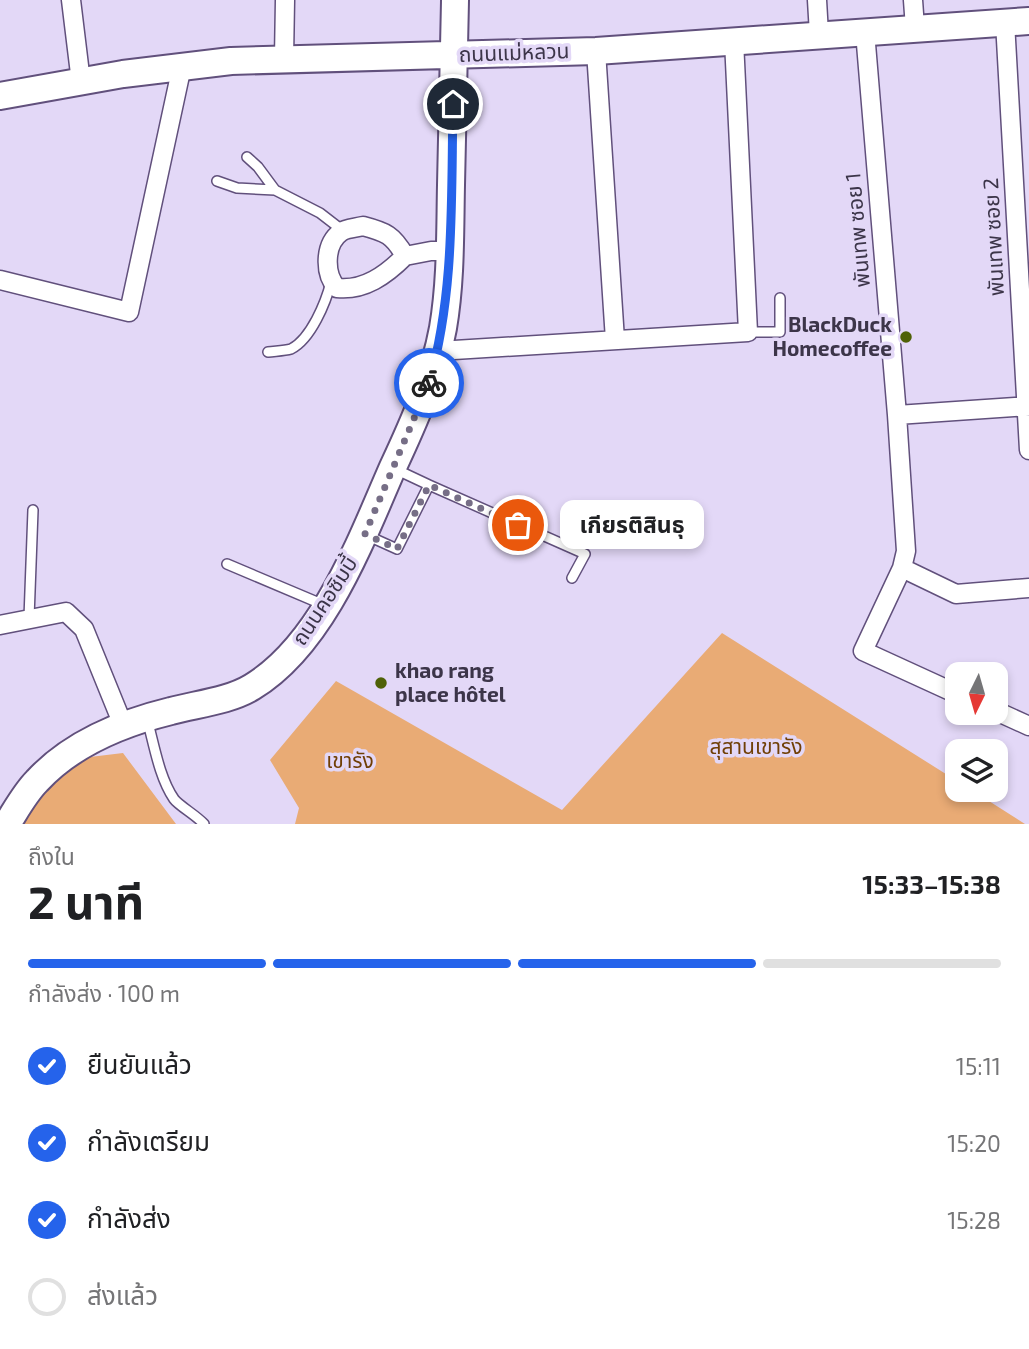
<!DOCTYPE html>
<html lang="th">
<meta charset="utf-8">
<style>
body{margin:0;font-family:"Exo 2","Noto Sans Thai",sans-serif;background:#f6f6f6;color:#202124;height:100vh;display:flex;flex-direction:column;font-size:26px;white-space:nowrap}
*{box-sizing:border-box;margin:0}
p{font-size:23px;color:#757577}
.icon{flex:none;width:38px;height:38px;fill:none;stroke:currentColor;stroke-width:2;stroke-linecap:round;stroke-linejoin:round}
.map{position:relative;height:824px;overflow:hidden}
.details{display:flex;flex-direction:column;background:#fff;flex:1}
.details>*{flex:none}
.needle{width:46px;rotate:185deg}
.controls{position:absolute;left:945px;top:662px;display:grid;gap:14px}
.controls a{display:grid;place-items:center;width:63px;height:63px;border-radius:14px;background:#fff;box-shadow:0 4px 10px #0003;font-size:35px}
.pin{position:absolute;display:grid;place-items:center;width:60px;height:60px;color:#fff;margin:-30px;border:4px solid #fff;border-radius:50%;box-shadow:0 2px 7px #0007}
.courier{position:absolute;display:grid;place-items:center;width:70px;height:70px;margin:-35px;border:5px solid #2563eb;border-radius:50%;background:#fff;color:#222;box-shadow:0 2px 9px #0007}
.bubble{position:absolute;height:49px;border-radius:14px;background:#fff;box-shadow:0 4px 10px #0003;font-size:23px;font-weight:700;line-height:49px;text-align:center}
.head em{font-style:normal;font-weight:700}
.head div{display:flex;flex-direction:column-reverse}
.head{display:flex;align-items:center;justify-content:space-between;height:119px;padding:0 28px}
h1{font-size:46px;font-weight:700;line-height:52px}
.bar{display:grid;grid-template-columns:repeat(4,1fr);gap:10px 7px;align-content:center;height:84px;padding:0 28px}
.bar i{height:9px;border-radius:5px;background:#e0e0e0}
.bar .on{background:#2563eb}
.bar p{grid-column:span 4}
ol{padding:0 28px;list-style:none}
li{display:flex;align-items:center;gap:21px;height:77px}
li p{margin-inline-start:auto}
li .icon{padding:7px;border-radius:50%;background:#2563eb;color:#fff;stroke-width:4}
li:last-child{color:#757577}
li i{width:38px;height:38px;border:4px solid #e0e0e0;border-radius:50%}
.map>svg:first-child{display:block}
</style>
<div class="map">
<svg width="1029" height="824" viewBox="0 0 1029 824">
<rect width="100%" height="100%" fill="#e3d8f7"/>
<path fill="#e9ab75" d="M722,633L957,781V789H970L1025,824H295L299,808L270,760L336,681L562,810Z
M123,753L176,824H0V809L90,757Z"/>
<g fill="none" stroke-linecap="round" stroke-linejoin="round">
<g stroke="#61507c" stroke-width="12">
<path id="lane" d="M247,157L258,167L275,190
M217,181L237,188L275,190L320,213L342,230
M748,332H780V298
M268,352C275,351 284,351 291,349C311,339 326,302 331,282
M429,485L585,554L572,578
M366,535L397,549L429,485L395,469
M227,564L324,605
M29,618L33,510
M147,719C154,744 159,777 174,799C178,805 197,816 204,824"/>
</g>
<g stroke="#61507c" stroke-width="21">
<path id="street" d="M71,0L81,82
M817,0L819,34
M913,0L915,28
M1005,22L1029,450
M865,32L897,415L906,551L902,568L863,651L957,694
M596,51L615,340
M284,58L285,0
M363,226C386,232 393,235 405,256C386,275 364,291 337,288C324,274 324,244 341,232C346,228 356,228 363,226Z
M405,256L431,251H449
M0,280L129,312L182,66
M438,351L748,332L734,41
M897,415L1029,406
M902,568L956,594L1029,588
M0,625L66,612L84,629L123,725
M996,711L1029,726"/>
</g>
<g stroke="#61507c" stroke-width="30">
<path id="secondary" d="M0,96L123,74L231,61L596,51L1029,21
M7,824C16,810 25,793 37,781C72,743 122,723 171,711C197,704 229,701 252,687C323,644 361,540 393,467C414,422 434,377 443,328C451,281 450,233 451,185C452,124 454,62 455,0"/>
</g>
<use href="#lane" stroke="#fff" stroke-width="9"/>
<use href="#street" stroke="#fff" stroke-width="18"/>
<use href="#secondary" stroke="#fff" stroke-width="26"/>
</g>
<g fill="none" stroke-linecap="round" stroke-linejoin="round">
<path stroke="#766e86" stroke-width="7" stroke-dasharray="0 12.6" d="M429,383L365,534L397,549L429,485L518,525"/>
<path stroke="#2563eb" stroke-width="9" d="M429,383C455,293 451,198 453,104"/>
</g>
<g fill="#4f6107" stroke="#e3d8f7" stroke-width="2.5">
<circle cx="906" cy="337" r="7"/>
<circle cx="381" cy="683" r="7"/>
</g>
<g text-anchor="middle" stroke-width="7" stroke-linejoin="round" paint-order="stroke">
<g font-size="21" fill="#3c3549" stroke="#e3d8f7">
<text transform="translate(514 53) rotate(-2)" y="7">ถนนแม่หลวน</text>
<text transform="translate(858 230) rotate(-95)" y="7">พันเทพ ซอย 1</text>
<text transform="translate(994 237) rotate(-93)" y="7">พันเทพ ซอย 2</text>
<text transform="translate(325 601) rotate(-57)" y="7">ถนนคอซิมบี้</text>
</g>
<g font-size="21" font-weight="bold" fill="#3c3549" stroke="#e3d8f7" text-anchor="end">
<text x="892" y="332">BlackDuck<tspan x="892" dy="24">Homecoffee</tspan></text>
<text x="395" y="678" text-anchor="start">khao rang<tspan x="395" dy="24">place hôtel</tspan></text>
</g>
<g font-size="21" fill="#703f06" stroke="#e3d8f7">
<text x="756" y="754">สุสานเขารัง</text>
<text x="350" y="768">เขารัง</text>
</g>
</g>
</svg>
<div class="controls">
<a><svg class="needle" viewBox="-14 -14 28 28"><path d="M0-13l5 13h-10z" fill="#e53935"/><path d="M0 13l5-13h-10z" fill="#757577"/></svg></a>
<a><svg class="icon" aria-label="layers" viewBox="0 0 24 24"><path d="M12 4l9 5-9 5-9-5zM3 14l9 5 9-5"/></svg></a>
</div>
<div class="pin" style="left:518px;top:525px;background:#ea580c"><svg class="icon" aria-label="bag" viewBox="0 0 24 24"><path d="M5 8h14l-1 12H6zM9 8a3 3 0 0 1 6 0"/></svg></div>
<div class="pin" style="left:453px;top:104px;background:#1f2937"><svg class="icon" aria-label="home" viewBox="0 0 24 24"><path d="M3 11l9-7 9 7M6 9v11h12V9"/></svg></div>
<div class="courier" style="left:429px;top:383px"><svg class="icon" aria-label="bike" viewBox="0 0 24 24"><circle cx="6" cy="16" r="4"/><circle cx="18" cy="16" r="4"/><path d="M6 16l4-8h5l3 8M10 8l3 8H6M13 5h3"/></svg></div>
<div class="bubble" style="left:560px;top:500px;width:144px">เกียรติสินธุ</div>
</div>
<section class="details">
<div class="head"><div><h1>2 นาที</h1><p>ถึงใน</p></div><em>15:33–15:38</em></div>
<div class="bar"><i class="on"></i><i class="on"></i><i class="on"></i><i></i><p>กำลังส่ง · 100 m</p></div>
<ol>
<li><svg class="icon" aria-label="check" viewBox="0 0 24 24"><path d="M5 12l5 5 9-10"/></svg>ยืนยันแล้ว<p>15:11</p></li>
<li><svg class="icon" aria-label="check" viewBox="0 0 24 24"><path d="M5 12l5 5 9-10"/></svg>กำลังเตรียม<p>15:20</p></li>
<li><svg class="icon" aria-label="check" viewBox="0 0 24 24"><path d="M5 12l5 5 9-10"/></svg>กำลังส่ง<p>15:28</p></li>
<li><i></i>ส่งแล้ว</li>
</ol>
</section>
